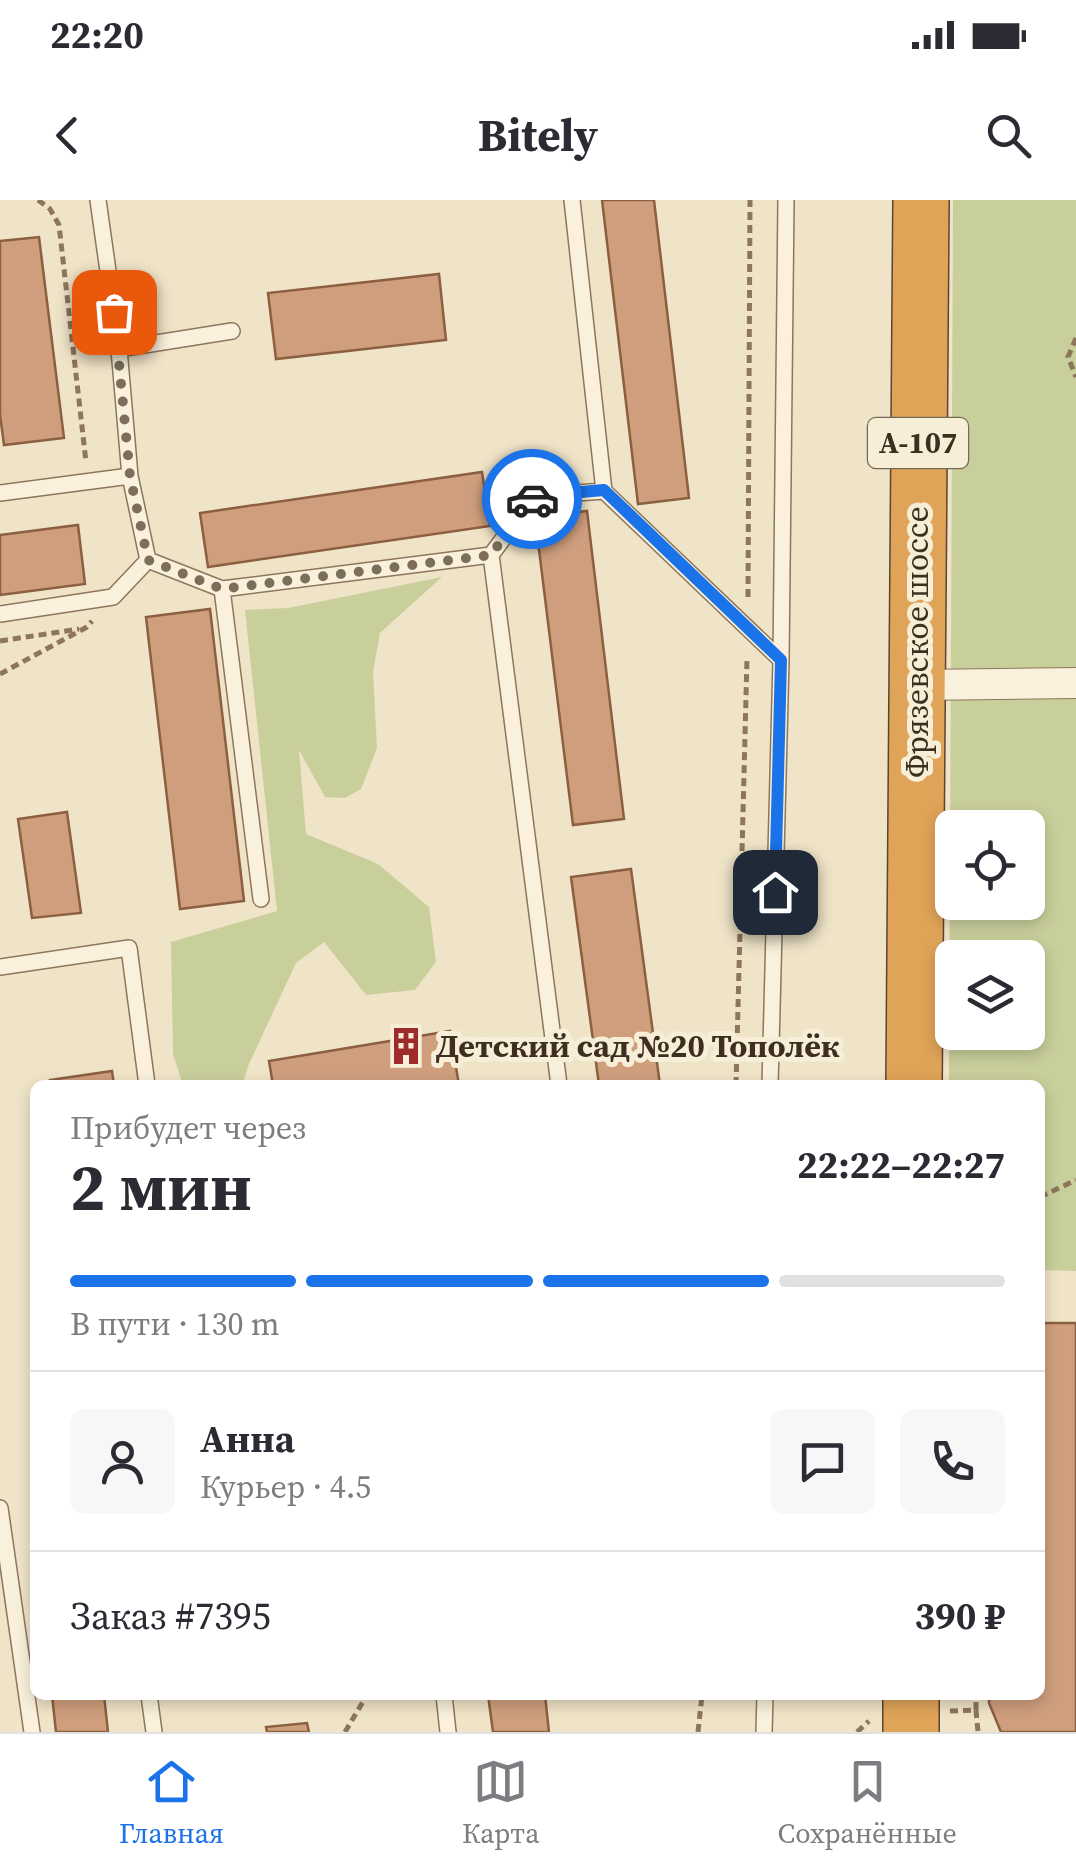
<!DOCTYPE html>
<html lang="ru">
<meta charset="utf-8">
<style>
body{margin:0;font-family:"Source Serif 4",serif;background:#f7f7f7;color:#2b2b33;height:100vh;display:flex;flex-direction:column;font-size:38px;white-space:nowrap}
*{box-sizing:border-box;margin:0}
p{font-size:32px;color:#7c7c81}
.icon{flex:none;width:55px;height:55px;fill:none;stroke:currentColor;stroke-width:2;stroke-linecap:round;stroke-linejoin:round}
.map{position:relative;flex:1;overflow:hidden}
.details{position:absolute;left:30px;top:880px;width:1015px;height:620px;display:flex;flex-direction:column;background:#fff;border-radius:15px;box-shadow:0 5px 15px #0003}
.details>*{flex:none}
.controls{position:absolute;left:935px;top:610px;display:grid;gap:20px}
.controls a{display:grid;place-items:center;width:110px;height:110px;border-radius:15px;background:#fff;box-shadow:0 5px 15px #0003;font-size:50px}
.pin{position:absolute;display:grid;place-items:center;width:85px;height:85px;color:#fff;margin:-42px;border-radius:20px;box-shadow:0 5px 15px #0006}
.courier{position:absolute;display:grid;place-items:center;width:100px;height:100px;margin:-50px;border:8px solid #1a73e8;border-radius:50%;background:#fff;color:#222;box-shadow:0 2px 12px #0007}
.overview em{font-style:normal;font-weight:700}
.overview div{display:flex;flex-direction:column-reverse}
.overview{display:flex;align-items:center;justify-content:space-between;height:170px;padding:0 40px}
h1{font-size:65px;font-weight:700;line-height:75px}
.bar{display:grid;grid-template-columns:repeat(4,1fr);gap:15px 10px;align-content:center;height:120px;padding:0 40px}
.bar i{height:12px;border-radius:8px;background:#e1e1e2}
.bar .current{background:#1a73e8}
.bar p{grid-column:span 4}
.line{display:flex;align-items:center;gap:25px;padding:0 40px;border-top:2px solid #e1e1e2}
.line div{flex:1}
.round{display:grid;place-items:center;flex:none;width:105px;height:105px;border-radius:15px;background:#f7f7f7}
.status{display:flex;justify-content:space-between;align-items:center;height:70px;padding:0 50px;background:#fff;direction:ltr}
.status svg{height:28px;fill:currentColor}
header{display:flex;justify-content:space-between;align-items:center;height:130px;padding:0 40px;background:#fff;font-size:45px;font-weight:700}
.menu{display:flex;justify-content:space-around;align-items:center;height:140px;border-top:2px solid #e1e1e2;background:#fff;font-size:28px;color:#7c7c81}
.menu a{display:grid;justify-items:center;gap:5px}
.menu .current{color:#1a73e8}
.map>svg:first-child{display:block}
</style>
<div class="status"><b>22:20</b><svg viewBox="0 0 49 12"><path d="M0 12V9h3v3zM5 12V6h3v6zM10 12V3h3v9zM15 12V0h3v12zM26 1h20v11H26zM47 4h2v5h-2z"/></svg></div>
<header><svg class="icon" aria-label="back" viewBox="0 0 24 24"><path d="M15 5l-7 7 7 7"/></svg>Bitely<svg class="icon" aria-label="search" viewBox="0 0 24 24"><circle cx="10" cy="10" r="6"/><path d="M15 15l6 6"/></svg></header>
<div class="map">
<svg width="1076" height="1532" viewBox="0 0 1076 1532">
<rect width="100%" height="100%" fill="#f0e4c8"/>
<path fill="#c9cf9b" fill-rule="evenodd" d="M953,0H1076V1071L1040,1070V885H949ZM952,628H1028V702H952ZM952,758H1028V832H952Z
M442,377L380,433L373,472L377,548L361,589L345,598L325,597L299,550L306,634L378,664L429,707L436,762L415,790L366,795L324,742L296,763L249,864L242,885H183L173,854L171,742L277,711L245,410L288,408Z"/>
<path fill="#cf9f7d" stroke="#8d5f41" stroke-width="2.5" d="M602,0H654L689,298L638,304Z
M39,37L64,238L4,245L0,215V41Z
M439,74L446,140L276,159L268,93Z
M482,272L490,326L208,367L200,313Z
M587,311L624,619L573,625L535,317Z
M78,325L85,384L0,395V335Z
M210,409L244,701L180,709L146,417Z
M67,612L81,713L32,718L18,619Z
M631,669L660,885H599L571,677Z
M450,831L459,885H273L269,861Z
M112,871L114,885H51L50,880Z
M1040,1123H1076V1532H1001L989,1503V1495H1040Z
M52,1495H104L108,1532H56Z
M488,1495H545L549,1532H493Z
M307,1523L309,1532H267L266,1527Z"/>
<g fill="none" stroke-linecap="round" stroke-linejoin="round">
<g stroke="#8d765c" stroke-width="18">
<path id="lane" d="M98,0L119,149L130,276L148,360
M572,0L604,291
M119,149L232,131
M0,293L130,276
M222,389L261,699
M0,414L113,397L148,360L222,389L491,355
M0,767L129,748L147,885
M559,885L491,355L535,296L604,291L781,460
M770,885L781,460L786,0
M0,1308L32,1532
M149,1495L154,1532
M444,1495L448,1532
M764,1532L765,1495"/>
</g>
<g stroke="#8d765c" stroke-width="32">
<path id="street" d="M916,485L1076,483"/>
</g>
<g stroke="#5b4430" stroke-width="58">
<path id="highway" d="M914,885L921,0
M911,1495V1532"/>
</g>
<path stroke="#8d765c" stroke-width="5" stroke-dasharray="8 5" stroke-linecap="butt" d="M38,0L50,9L59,25L86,262
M1076,138L1068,157L1076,177
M748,397L750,0
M0,441L79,429
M0,474L87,427L92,421
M736,885L747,458
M1040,997L1076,980
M976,1510L978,1532
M950,1511L976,1510V1495
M345,1532L367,1495
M698,1532L702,1495
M857,1532L869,1521"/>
<use href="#lane" stroke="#faf1dc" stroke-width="15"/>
<use href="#street" stroke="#faf1dc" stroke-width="30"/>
<use href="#highway" stroke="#e0a458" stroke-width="55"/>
</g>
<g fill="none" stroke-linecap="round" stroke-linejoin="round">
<path stroke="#7c6e5b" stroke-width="10" stroke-dasharray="0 18" d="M114,112L130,276L148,360L222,389L491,355L532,299"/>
<path stroke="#1a73e8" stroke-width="12" d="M532,299L535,296L604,290L781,460L775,692"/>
</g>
<defs>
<g id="building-bare" transform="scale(3)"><path d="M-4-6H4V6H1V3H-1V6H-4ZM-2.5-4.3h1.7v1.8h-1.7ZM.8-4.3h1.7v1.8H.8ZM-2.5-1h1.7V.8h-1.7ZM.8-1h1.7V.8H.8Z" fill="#9e2a2b" stroke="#f7eed8" stroke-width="2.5" paint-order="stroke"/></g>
</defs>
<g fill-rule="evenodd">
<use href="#building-bare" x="406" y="846"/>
</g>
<g text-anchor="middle" stroke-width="10" stroke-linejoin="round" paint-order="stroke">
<rect fill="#f7eed8" stroke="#756857" stroke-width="2.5" x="868" y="218" width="100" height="50" rx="8"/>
<g font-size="30" font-weight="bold" fill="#3d2e20">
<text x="918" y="253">А-107</text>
</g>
<g font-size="32" fill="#3d2e20" stroke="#f7eed8">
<text transform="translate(917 442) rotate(-90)" y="11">Фрязевское шоссе</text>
</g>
<g font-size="32" font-weight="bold" fill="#3d2e20" stroke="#f7eed8" text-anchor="start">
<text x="436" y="857">Детский сад №20 Тополёк</text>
</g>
</g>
</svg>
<div class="controls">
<a><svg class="icon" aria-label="locate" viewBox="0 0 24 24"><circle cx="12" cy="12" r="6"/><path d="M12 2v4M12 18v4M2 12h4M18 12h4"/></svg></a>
<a><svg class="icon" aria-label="layers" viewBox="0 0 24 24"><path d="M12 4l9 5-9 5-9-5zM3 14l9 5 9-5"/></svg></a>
</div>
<div class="pin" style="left:114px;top:112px;background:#ea580c"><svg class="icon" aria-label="bag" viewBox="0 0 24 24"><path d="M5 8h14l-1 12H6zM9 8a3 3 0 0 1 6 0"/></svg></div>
<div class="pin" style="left:775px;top:692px;background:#1f2937"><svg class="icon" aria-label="home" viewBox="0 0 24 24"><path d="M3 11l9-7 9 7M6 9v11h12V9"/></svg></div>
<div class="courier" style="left:532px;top:299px"><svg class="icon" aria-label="car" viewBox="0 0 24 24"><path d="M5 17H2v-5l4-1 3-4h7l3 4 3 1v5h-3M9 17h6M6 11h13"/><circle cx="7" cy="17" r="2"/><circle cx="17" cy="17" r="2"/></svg></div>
<section class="details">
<div class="overview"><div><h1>2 мин</h1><p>Прибудет через</p></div><em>22:22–22:27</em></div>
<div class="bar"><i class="current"></i><i class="current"></i><i class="current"></i><i></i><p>В пути · 130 m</p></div>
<div class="line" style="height:180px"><a class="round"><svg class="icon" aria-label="person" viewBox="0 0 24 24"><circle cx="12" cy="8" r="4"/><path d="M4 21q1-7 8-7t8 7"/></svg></a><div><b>Анна</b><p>Курьер · 4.5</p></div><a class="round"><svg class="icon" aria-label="chat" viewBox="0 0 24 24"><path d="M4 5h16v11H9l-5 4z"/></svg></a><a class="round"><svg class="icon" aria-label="phone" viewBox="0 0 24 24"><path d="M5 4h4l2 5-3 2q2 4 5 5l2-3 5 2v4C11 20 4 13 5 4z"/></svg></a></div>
<div class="line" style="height:130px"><div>Заказ #7395</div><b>390 ₽</b></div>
</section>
</div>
<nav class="menu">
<a class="current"><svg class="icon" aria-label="home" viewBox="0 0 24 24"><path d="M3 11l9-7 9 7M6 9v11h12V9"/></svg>Главная</a>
<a><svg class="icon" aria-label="map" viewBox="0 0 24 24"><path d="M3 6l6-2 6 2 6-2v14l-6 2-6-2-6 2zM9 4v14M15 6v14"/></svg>Карта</a>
<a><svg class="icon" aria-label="saved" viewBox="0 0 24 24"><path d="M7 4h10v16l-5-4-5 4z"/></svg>Сохранённые</a>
</nav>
